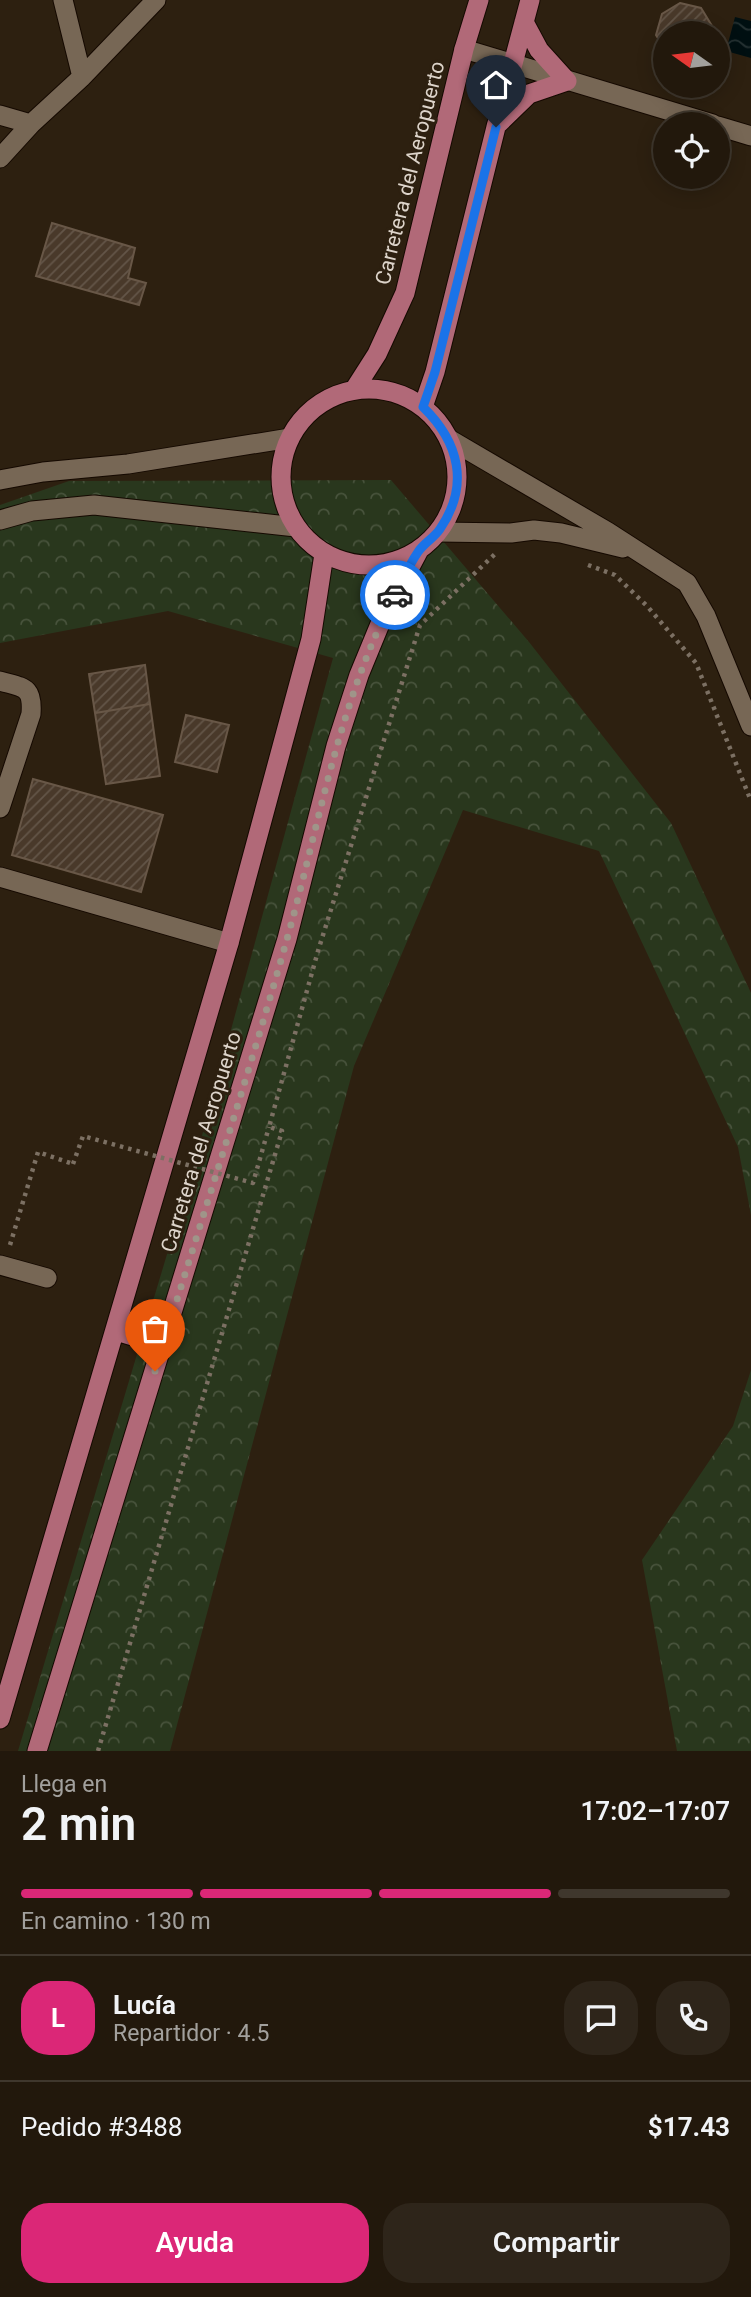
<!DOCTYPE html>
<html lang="es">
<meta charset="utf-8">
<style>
body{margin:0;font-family:Roboto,sans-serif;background:#2e251a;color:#f1f3f6;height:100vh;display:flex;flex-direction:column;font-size:26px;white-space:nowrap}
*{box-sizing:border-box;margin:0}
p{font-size:23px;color:#a2a09d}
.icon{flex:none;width:38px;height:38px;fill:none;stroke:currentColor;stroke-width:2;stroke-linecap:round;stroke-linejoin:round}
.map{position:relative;height:1751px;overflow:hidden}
.panel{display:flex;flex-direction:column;background:#22180c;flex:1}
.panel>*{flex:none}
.needle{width:46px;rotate:284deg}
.fabs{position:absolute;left:653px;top:21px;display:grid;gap:14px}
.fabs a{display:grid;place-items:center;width:77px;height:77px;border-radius:50%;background:#22180c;box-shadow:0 4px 18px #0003,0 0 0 2px #3f372d;font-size:35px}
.pin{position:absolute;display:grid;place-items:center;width:60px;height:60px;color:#fff;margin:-72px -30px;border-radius:50% 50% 50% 0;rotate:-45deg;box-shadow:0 0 7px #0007}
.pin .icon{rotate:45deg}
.courier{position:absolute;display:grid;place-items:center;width:70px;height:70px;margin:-35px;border:5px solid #1a73e8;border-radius:50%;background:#fff;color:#222;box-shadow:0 2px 9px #0007}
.overview em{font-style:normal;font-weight:600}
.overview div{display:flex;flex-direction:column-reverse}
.overview{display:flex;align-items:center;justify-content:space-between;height:119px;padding:0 21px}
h1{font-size:46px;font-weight:600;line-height:52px}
.bar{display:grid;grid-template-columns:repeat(4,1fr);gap:10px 7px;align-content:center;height:84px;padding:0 21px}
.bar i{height:9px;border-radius:5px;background:#3f372d}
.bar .current{background:#db2777}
.bar p{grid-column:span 4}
.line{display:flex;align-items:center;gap:18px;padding:0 21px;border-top:2px solid #3f372d}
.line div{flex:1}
.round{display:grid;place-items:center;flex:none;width:74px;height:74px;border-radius:28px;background:#2e251a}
.primary-button{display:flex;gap:14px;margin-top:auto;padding:14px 21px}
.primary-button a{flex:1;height:80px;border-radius:28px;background:#db2777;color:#fff;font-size:28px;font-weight:600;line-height:80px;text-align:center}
.primary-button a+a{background:#2e251a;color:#f1f3f6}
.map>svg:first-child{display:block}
</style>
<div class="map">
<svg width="751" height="1751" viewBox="0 0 751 1751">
<defs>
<pattern id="forest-crowns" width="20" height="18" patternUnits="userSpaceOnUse" patternTransform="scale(1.75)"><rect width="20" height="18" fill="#29371d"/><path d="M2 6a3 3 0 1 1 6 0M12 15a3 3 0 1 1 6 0" fill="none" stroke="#48533c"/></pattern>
<pattern id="water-waves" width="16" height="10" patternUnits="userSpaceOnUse" patternTransform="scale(1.75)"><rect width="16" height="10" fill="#000f11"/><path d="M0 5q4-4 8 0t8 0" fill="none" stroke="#253132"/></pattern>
<pattern id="building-hatch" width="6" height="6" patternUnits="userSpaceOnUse" patternTransform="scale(1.75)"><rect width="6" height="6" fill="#49392a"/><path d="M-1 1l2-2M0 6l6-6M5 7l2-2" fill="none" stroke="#635548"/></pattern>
</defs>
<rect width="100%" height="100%" fill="#2d2010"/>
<path fill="url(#forest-crowns)" d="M391,480L529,642L671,823L751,993V1215L738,1147L599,851L463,810L354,1066L170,1751H18L195,1161L333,658L168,611L0,643V505L69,481Z
M751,1370V1751H677L642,1560L733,1426Z"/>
<path fill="url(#water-waves)" d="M735,17L751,21V58L726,51Z"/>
<path fill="url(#building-hatch)" stroke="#685747" stroke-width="2" d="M680,3L701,8L712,26L710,33H665V49L656,35L662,14Z
M52,223L135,248L128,278L146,283L139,305L36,276Z
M145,665L150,704L95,713L89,674Z
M150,704L160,776L106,784L95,713Z
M186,715L229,725L217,772L175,762Z
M33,779L163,815L141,892L12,855Z"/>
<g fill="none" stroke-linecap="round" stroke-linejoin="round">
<g stroke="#150900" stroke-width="21">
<path id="minor" d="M63,0L82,77
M464,49L713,124
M0,115L31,124
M718,126L751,136
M0,158L31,124L82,77L156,0
M449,439L608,532L687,583L706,616L751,726
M438,532L511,533L534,530L561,533L623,548
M0,681C24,688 33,686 31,714L0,808
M0,877L229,943
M0,1265L47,1278"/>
</g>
<g stroke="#150900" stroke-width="21">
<path id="secondary" d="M0,480L43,472L128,464L290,438
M0,520L32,511L94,505L296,527"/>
</g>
<g stroke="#150900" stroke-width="21">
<path id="primary" d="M496,126L529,94L567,81L539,50L524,22
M281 477a88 88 0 1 1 176 0a88 88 0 1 1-176 0Z
M354,390L377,354L405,293L464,49L479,0
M423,407L435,372L496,127L530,0
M116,1331L162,1345
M0,1719L229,943L311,639L324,554
M37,1751L287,939L336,746L359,675L380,624L419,550"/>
</g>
<path stroke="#7c7063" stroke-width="4.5" stroke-dasharray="3.5 5" stroke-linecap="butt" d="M588,565L615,575L647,606L696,663L751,801
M10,1245L38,1152L73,1164
M98,1751L282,1131L269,1127L318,951L420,625L495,554"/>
<use href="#minor" stroke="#776755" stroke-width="19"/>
<use href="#secondary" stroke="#776755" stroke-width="19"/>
<use href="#primary" stroke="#b16978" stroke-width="19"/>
<path stroke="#7c7063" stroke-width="4.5" stroke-dasharray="3.5 5" stroke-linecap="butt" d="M73,1164L83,1136L253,1183L269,1127"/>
</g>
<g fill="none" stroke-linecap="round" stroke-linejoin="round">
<path stroke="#9f9589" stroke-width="7" stroke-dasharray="0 12.6" d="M155,1371C199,1227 246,1084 287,939C320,823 338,703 395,595"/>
<path stroke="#1a73e8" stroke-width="9" d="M395,595C402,581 409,565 418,552C424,543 434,538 440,529C470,485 459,442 423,407L435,372L496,127"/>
</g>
<g text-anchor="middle" stroke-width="6" stroke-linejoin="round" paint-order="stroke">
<g font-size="21" fill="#ddd4ca" stroke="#2d2010">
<text transform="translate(410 173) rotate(-76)" y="7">Carretera del Aeropuerto</text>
<text transform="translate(201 1142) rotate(-73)" y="7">Carretera del Aeropuerto</text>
</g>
</g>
</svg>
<div class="fabs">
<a><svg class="needle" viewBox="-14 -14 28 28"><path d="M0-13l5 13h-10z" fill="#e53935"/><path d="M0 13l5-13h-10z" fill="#a2a09d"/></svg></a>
<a><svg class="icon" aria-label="locate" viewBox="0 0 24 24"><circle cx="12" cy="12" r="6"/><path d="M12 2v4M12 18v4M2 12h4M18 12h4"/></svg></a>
</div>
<div class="pin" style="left:155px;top:1371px;background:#ea580c"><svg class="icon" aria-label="bag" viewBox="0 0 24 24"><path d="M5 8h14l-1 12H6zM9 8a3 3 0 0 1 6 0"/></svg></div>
<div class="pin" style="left:496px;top:127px;background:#1f2937"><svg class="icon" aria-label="home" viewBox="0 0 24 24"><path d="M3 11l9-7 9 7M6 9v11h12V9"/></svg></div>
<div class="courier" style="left:395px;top:595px"><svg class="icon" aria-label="car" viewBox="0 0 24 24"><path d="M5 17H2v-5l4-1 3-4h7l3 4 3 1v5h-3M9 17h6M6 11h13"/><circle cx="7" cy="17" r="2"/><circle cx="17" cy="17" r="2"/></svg></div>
</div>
<section class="panel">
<div class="overview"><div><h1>2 min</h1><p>Llega en</p></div><em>17:02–17:07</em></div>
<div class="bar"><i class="current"></i><i class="current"></i><i class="current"></i><i></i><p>En camino · 130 m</p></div>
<div class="line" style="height:126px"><b class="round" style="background:#db2777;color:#fff">L</b><div><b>Lucía</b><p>Repartidor · 4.5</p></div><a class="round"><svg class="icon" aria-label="chat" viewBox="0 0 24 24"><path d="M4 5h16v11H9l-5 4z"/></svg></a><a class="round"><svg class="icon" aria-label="phone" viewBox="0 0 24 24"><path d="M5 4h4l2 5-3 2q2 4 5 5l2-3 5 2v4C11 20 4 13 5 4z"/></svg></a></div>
<div class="line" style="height:91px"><div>Pedido #3488</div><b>$17.43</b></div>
<div class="primary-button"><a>Ayuda</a><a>Compartir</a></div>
</section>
